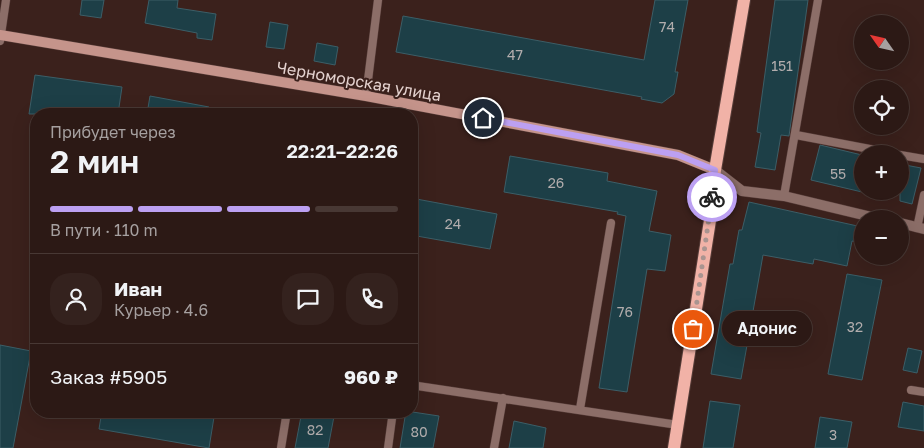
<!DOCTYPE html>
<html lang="ru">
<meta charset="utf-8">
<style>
body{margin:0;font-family:"Golos Text",sans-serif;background:#34221e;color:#f1f3f6;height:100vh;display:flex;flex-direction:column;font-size:19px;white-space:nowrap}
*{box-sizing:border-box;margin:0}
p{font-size:16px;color:#a6a0a0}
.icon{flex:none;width:28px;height:28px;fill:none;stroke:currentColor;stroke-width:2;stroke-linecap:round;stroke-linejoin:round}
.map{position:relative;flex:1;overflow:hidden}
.drawer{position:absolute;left:30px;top:108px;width:388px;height:310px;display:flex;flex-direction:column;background:#2c1915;border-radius:20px;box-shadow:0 5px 20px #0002,0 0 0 1px #483834}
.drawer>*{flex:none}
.needle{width:32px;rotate:304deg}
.controls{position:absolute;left:854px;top:15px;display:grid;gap:10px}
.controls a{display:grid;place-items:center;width:55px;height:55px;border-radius:50%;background:#2c1915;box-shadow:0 5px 20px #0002,0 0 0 1px #483834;font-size:25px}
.pin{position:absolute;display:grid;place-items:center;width:42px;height:42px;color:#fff;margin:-21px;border:2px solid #fff;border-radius:50%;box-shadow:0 1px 5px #0007}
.courier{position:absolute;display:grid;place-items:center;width:50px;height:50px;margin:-25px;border:4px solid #bca0f2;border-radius:50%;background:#fff;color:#222;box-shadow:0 1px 6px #0007}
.bubble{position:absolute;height:35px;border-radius:18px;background:#2c1915;box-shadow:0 5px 20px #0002,0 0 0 1px #483834;font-size:16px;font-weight:600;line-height:35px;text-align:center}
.head em{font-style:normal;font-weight:600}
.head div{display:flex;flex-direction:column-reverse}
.head{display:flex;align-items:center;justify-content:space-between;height:85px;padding:0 20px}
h1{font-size:32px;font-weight:600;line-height:38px}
.bar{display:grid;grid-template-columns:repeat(4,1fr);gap:8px 5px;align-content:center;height:60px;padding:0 20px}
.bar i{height:6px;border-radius:4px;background:#483834}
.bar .current{background:#bca0f2}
.bar p{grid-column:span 4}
.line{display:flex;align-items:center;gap:12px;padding:0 20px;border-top:1px solid #483834}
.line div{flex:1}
.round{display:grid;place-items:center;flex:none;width:52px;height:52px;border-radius:20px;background:#34221e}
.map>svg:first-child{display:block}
</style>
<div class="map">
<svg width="924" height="448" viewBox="0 0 924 448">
<rect width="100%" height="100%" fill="#3b211c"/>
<path fill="#1d3f47" stroke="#3c5e67" d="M82,0H104L101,18L80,15Z
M149,0H178L177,8L216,14L212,40L197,38V33L145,23Z
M655,0H688L675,72H678L674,94L662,103L641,99L642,97L396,52L403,16L644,60Z
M775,0H808L789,136L781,135L775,170L755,167L761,133L757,132Z
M270,22L288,25L284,49L266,47Z
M317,43L338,47L335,65L314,61Z
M35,75L122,87L118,114H82L48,109L47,114H29Z
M150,96L209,107V114H147Z
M820,145L862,155V192L811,180Z
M510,156L608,173L607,181L657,191L649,231L671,235L665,271L647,269L627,392L599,388L626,216L617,214L618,212L504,192Z
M900,164L921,168L912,204L900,201Z
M411,198L497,214L490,249L411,235Z
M749,202L862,227V243L852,241L847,266L814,259L813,264L763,255L741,379L711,374L730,264H733L739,230H742Z
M847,274L882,280L862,380L828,374Z
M0,345L31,351L13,448H0Z
M908,348L922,351L917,373L903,370Z
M710,401L740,405L733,448H703Z
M903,402L924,406V431L898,427Z
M102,411H215L209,448L99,429Z
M302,411H335L328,448H295Z
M406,411L439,416L433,448H400Z
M820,417L852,422L847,448H815Z
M514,421L546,428L543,448H509Z"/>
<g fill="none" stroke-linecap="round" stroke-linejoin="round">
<g stroke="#563d39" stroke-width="9">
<path id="service" d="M0,41L6,0
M366,96L378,0
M796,135L896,154
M900,155L924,159
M784,196L818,0
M917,228L924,195
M411,385L678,425
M911,390L924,392
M580,409L611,223
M281,448L287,411
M388,448L393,411
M494,448L503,398"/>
</g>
<g stroke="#563d39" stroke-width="11">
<path id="minor" d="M715,170L742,191L784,196L880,219
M900,223L924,229"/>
</g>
<g stroke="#563d39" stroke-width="11">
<path id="secondary" d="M0,35L366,96L678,155L715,170"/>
</g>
<g stroke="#563d39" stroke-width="14">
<path id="primary" d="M674,448L711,214L715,170L744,0"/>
</g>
<use href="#service" stroke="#8c6e68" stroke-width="8"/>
<use href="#minor" stroke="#8c6e68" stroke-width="10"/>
<use href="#secondary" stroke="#c5948b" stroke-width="10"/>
<use href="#primary" stroke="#f1b2a7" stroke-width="12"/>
</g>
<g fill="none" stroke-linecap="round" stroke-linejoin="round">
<path stroke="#a99490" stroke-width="5" stroke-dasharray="0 9" d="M693,329L712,197"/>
<path stroke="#bca0f2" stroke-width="6" d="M483,118L678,155L715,170L712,197"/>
</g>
<g text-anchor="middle" stroke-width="4" stroke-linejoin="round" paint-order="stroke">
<g font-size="14" fill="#b2adad">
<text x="667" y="32">74</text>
<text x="515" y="60">47</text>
<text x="782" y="71">151</text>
<text x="838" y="179">55</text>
<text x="556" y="188">26</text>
<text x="453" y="229">24</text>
<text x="625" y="317">76</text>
<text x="855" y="332">32</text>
<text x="315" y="435">82</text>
<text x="419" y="437">80</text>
<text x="833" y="440">3</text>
</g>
<g font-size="16" fill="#e4d2cf" stroke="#3b211c">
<text transform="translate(359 81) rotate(10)" y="6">Черноморская улица</text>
</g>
</g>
</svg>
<div class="controls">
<a><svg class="needle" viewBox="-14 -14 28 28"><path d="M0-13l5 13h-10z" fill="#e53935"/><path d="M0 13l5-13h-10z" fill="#a6a0a0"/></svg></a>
<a><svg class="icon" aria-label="locate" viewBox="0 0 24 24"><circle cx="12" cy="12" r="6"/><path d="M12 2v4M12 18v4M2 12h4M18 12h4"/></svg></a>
<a>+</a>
<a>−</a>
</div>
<div class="pin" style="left:693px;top:329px;background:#ea580c"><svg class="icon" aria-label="bag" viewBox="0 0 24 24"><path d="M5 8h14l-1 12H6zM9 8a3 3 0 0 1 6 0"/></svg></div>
<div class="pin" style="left:483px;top:118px;background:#1f2937"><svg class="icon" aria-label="home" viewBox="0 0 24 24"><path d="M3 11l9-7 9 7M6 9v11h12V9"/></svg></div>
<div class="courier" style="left:712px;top:197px"><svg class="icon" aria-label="bike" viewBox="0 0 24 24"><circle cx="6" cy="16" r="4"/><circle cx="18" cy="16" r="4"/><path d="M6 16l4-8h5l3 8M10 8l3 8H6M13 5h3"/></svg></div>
<div class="bubble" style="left:722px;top:311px;width:90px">Адонис</div>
<section class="drawer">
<div class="head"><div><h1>2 мин</h1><p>Прибудет через</p></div><em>22:21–22:26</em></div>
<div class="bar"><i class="current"></i><i class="current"></i><i class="current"></i><i></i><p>В пути · 110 m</p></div>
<div class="line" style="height:90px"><a class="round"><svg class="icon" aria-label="person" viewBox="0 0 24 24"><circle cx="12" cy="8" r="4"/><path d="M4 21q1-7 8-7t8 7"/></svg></a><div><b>Иван</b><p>Курьер · 4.6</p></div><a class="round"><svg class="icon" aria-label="chat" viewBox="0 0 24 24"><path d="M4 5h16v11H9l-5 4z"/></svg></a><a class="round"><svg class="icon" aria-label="phone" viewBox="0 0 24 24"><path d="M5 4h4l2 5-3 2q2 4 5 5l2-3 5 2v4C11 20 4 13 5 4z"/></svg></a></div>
<div class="line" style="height:65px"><div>Заказ #5905</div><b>960 ₽</b></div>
</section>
</div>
